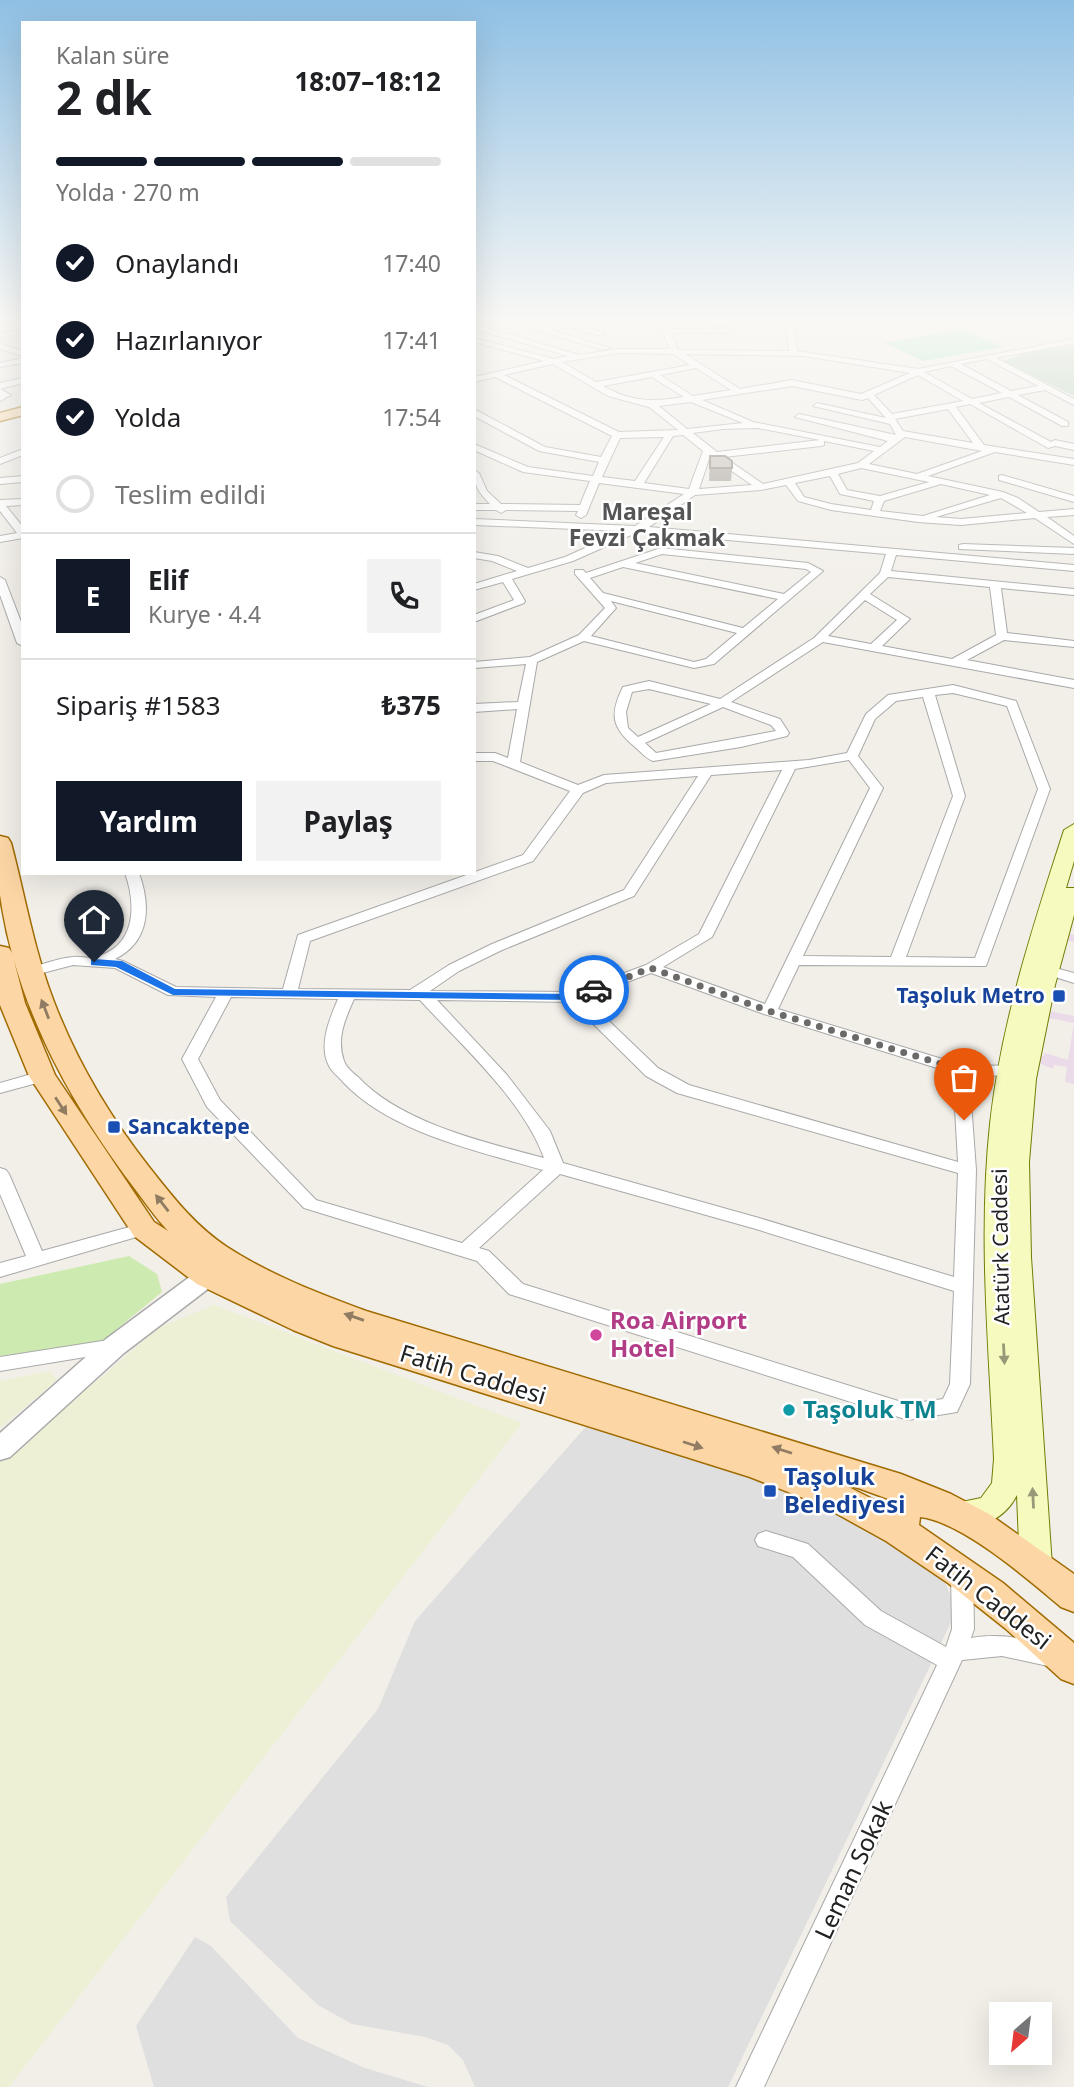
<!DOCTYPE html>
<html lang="tr">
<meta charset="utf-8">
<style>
body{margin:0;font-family:"Noto Sans",sans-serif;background:#f2f2f2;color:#202124;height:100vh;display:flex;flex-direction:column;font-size:26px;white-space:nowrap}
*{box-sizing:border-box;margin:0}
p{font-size:23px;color:#757577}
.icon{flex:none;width:38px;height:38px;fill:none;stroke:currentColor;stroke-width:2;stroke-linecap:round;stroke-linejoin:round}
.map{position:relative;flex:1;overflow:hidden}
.side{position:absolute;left:21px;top:21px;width:455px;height:854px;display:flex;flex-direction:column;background:#fff;border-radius:0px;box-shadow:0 7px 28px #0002}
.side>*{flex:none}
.needle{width:46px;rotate:208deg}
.controls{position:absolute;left:989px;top:2002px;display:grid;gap:14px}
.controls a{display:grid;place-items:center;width:63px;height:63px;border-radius:0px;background:#fff;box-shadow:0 7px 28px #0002;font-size:35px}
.pin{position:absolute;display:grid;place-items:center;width:60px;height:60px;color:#fff;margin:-72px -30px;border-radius:50% 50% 50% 0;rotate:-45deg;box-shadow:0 0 7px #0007}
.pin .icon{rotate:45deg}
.courier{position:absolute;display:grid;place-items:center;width:70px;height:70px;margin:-35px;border:5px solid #1a73e8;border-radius:50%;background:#fff;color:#222;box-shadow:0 2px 9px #0007}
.headline em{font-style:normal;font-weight:700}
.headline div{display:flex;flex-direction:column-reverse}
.headline{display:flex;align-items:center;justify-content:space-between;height:119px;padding:0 35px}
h1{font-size:46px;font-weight:700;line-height:52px}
.bar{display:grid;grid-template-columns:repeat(4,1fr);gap:10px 7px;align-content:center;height:84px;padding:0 35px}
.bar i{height:9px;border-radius:5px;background:#e0e0e0}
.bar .selected{background:#111827}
.bar p{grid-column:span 4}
.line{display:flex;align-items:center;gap:18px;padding:0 35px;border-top:2px solid #e0e0e0}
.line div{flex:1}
.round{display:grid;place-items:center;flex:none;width:74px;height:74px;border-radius:0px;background:#f2f2f2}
ol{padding:0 35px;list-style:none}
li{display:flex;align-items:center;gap:21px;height:77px}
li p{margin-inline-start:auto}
li .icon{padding:7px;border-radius:50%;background:#111827;color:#fff;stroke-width:4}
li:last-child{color:#757577}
li i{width:38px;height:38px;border:4px solid #e0e0e0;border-radius:50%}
.primary-button{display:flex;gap:14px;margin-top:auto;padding:14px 35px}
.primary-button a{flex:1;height:80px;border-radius:0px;background:#111827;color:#fff;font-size:28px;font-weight:700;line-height:80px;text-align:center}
.primary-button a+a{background:#f2f2f2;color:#202124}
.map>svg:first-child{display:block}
</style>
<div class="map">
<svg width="1074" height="2087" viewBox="0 0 1074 2087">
<rect width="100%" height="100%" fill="#f2efe9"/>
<path fill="#e0dfdf" d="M590,1422L834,1505L942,1576L951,1596L954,1616L728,2087H475L463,2060L448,2045L425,2037L352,2024L318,2005L230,1921L226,1897L378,1709L415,1621Z
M195,1937L211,1946L298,2038L365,2068L428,2087H154L136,2026Z"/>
<path fill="#ebdbe8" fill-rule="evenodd" d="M1053,878L1062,879L1059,896L1068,897L1069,894L1074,895V906L1059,901L1054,931L1074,935V942L1053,938L1047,969L1068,971L1074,974V981L1067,982L1046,976L1040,1009L1074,1016V1084L1065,1082L1067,1067L1054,1065L1053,1069L1032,1060L1029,1075L1018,1072ZM1039,1016L1074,1023L1068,1060L1045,1053L1044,1056L1032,1053Z"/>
<path fill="#eef0d5" d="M214,1305L522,1423L9,2087H0V1463L160,1327Z
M50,1371L57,1380L0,1428V1381Z"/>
<path fill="#cdebb0" d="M129,1256L157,1274L162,1292L101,1342L0,1356V1284Z"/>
<path fill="#aacbaf" d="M1074,345V396L1003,361L1030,352Z"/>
<path fill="#88e0be" d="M962,329L1003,347L923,361L884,343Z"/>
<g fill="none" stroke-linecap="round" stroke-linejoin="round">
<g stroke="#a9a9a9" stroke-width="2">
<path id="minor" d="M506,321H520L542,327L555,321H571L605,334L601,336L562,325L550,330L610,348L603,350Z
M658,321H666L669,329L730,328L734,330L730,332L671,333L678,350L789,351L785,321H793L797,351L918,369L1074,339V343L996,358L1074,399V405L1045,390L1018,395L1068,422V426H1062L1009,397L979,403L1051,442L1055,440L1074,444V450L1055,446L1048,448L970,404L956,407L984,445L1074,459V465L995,452L928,476L1003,492L1018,498L1039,512L1074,509V515L1047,517L1074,536V544L1035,518L961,525L918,522L831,510L798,501L786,485L761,490L695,495L649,527L1074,565V571L896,555L891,571L1074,589V595L1001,588L1007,633L1074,641V647L1004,640L967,660L1074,680V688L823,642L731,702L780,719L789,733L787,736L741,747L653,761C645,758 641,752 635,747C612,728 609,715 623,687L649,681L720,699L814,638L880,573L886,554L638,532L573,561L512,579L525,601L524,603L474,622V615L514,600L503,582L474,590V584L517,571L492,561L474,558V552L498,556L528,568L565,557L623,531L474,525V519L635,526L684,494L599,483L586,515L581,518L576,515L578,511L506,510L501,513L496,510H474V504H490C479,493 474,486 474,470L479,473L487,491L501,504L580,505L590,481L523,472L474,450V444L528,467L593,476L599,462L539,451L474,416V409L545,447L601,457L612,436L495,377L474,382V377L544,361L474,342V338L554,359L568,356L474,329V324L579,355L619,349H670ZM619,353L673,354L690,365L596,382L562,362ZM685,354L804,356L910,373L861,394L792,380L740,389ZM987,359L1038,386L1011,391L961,364ZM553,364L608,396L649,407L678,430L619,432L504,375ZM951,366L1002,393L972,399L924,372ZM696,368L731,390L693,396L660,375ZM918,375L963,401L892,414L874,395ZM652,377L684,397C653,402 631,402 603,386ZM792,386L862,400L868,398L886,418L817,403L813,406L890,424L896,435L799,414L795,417L888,441L880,447L753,422L702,400ZM691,402L743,423L687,429L659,406ZM948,409L973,443L903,431L895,419ZM758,428L820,440L717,452L693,433L723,429ZM683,435L703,451L689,489L644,483L673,436ZM664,437L635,481L602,477L620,438ZM905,437L982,451L985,450L917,474L869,464ZM824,441L874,451L858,463L763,484L724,457L821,446L824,445ZM710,456L752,485L699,489ZM861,468L929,482L880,496L847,490L838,474ZM830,476L840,494L874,501L871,510L831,504L804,497L795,483ZM941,484L990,495L923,516L880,511L884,501ZM1001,498L1027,513L961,519L936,517ZM888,577L990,587L996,635L952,659L882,646L910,619L870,594ZM865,600L897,620L871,644L828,636ZM649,689L711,704L638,737L628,728L626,712L632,692ZM723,707L771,725L776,731L656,753L645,743Z
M23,324V328L0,332V328Z
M0,344L23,351V356L0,349Z
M23,358V363L0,367V363Z
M23,378V383L0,389V383Z
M0,389L11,395L0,401Z
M23,449V455L0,464V458Z
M1002,475L1074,496V502L999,480V476Z
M23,476V482L0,484V478Z
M23,499V505L6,506L23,527V538L0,542V536L17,533L0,511V500Z
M963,544L1074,548V554L959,549V545Z
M661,548L808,563L823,571L714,664L694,668L584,641L537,662L520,762L578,785L604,775L809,760L847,753L866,714L888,695L953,685L1016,701L1050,789L986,966L799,965L778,1009L962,1065L1016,1066L1024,1071L1016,1076L969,1075L976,1170L970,1384L957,1412L908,1420L509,1294L477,1261L304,1208L207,1107L182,1059L216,997L168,995L115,968L73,965L31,976L24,972L26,969C41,965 58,958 73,957C80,956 88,959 95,957C135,947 137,907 125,873H139C151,906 150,942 115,959L123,961L176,987L283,989L298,935L523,855L570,791L493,761H474V753H495L508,758L517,709L474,712V704L518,702L526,664L474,668V662L530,657L579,635L605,608L575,574V570H583L586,573ZM662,554L806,569L811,572L784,594L635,563ZM623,567L778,599L743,628L603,593L590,578ZM611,601L737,633L706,659L694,662L591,636L616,608ZM953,693L1007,706L1038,789L975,958L906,957L965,796L935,695ZM923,697L953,796L891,957L803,956L883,788L858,756L875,719L896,701ZM849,760L870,788L765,1004L663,967L712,937L795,769ZM782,770L699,934L646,965L573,992L430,991L459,971L502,950L634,896L711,775ZM698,776L624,890L492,944L449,965L410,990L298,989L310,941L533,861L583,793L606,783ZM651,973L764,1014L953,1073L958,1162L689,1085L658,1068L585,998ZM231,997L338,999C330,1018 318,1045 329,1066C332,1072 339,1077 343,1082C391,1133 478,1151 543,1170L462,1243L316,1200L220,1100L198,1059ZM354,999L420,1000C462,1046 523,1100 544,1158C484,1142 401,1123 358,1077C353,1073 346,1067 344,1061C336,1039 345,1019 354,999ZM437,1000L571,1002L646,1076L677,1093L958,1173L954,1277L759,1218L563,1163L550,1131L507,1075ZM560,1174L756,1229L954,1291L950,1384L943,1399L908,1404L523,1284L489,1251L479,1248Z
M0,577L5,580L23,627V646L17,643L0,595Z
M1048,966L1074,973V983L1043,973L1041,970Z
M42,1071L48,1072L50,1076L48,1080L0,1093V1083Z
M0,1168L6,1170L9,1174L42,1251L144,1223L150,1225L153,1229L150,1233L0,1277V1263L26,1256L0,1194Z
M115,1339L122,1341L125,1346L122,1351L0,1371V1357Z
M766,1531L808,1544L881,1611L946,1647L952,1629L951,1574L954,1567L962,1565L970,1567L973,1574L974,1629L971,1638C1001,1633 1027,1638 1056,1649L1059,1656L1056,1663L1048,1666L1002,1656L962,1660L764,2087H736L937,1665L865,1625L793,1557L758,1546L755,1540L758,1534Z"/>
</g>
<g stroke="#a9a9a9" stroke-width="3">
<path id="tertiary" d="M208,1267L217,1270L220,1276L217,1282L124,1353L10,1457L0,1460V1433L106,1339L199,1270Z"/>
</g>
<g stroke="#707d05" stroke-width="2">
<path id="secondary" d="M1074,824V861L1066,888H1074V915L1055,985L1036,1079L1029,1162L1031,1257L1052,1566L1047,1575L1036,1579L1025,1575L1020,1566L1017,1495C1004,1521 975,1533 947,1523L943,1514L947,1505L981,1498L992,1483L994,1459C989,1348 978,1235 990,1124C1001,1023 1033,926 1064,830Z"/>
</g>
<g stroke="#a06b00" stroke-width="3">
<path id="primary" d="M23,407V415L0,421V413Z
M0,836L8,838L11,843C25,896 34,951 54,1002C77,1062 110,1117 149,1167C173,1197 194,1225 227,1247C270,1275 318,1293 366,1311L901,1474L951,1494L989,1514L1074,1574V1612L1061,1607C1029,1580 961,1521 920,1517L919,1525L1003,1583L1074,1643V1684L1061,1679L1006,1629L948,1583L886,1541L821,1505L750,1477L333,1346L293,1330L197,1284L134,1236L29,1076L0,1005V946L9,948L12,953L25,1003L55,1075L154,1222L168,1231C155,1217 144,1201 132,1185C68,1100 15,1002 0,895C0,876 0,855 0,836ZM831,1478L891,1500L888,1507Z"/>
</g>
<use href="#minor" fill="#fff" fill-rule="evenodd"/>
<use href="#tertiary" fill="#fff" fill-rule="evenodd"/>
<use href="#secondary" fill="#f7fabf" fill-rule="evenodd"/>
<use href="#primary" fill="#fcd6a4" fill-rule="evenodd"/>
</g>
<path fill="#aba49e" d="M710,456L732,468L731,481H709Z"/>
<path fill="#c7bfb8" stroke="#8b8681" stroke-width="2" d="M710,456H725L732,461V468H710Z"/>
<defs><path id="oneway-solid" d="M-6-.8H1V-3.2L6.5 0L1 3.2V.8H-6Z" transform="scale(1.75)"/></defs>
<g fill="#8f7c63">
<use href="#oneway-solid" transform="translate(45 1009) rotate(-111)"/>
<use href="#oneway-solid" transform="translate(61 1106) rotate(57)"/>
<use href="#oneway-solid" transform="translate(162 1203) rotate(-128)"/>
<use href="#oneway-solid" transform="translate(354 1317) rotate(-161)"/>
<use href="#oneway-solid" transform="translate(693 1445) rotate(18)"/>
<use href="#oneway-solid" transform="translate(782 1450) rotate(-162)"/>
</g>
<g fill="#979978">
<use href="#oneway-solid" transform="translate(1004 1354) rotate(87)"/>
<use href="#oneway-solid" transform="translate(1033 1498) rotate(-93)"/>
</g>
<linearGradient id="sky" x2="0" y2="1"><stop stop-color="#8fc0e4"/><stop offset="0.52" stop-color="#f9f8f5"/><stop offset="1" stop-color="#f9f8f5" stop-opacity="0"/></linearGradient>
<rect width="1074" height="614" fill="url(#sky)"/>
<path fill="#1a73e8" d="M94,959L122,961L175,989L573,994L594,987L599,990L575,1000L173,995L116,967L91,965V960Z"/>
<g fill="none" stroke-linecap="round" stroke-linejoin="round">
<path stroke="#6b6a68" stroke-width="7" stroke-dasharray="0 12.6" d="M594,990L651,968L769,1011L961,1070L964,1120"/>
</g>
<g fill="#1a4fb4" stroke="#fff" stroke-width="2.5">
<rect x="1052" y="989" width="14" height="14" rx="3.5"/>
<rect x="107" y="1120" width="14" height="14" rx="3.5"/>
<rect x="763" y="1484" width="14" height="14" rx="3.5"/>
</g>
<circle fill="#d1479c" stroke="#fff" stroke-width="2.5" cx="596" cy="1335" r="7"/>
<circle fill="#0f9aa8" stroke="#fff" stroke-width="2.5" cx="789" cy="1410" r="7"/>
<g text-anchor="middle" stroke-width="5" stroke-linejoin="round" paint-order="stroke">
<g font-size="21" font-weight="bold" fill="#164399" stroke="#fff" text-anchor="end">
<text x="1045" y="1003">Taşoluk Metro</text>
<text x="128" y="1134" text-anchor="start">Sancaktepe</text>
</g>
<g font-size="21" fill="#222" stroke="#fff">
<text transform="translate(1001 1247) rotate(-91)" y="7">Atatürk Caddesi</text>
</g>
<g font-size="23" font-weight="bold" fill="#555" stroke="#fff">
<text x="647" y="520">Mareşal<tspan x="647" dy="26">Fevzi Çakmak</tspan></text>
</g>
<g font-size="24" font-weight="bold" fill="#b23c85" stroke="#fff" text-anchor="start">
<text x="610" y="1329">Roa Airport<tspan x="610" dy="28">Hotel</tspan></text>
</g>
<g font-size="24" fill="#222" stroke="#fff">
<text transform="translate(473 1375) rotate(17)" y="8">Fatih Caddesi</text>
<text transform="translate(988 1598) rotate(38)" y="8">Fatih Caddesi</text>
<text transform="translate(854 1870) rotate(-65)" y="8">Leman Sokak</text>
</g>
<g font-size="24" font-weight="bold" fill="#0d838f" stroke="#fff" text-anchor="start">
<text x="803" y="1418">Taşoluk TM</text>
</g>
<g font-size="24" font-weight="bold" fill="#164399" stroke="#fff" text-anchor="start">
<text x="784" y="1485">Taşoluk<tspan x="784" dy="28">Belediyesi</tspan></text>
</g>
</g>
</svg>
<div class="controls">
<a><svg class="needle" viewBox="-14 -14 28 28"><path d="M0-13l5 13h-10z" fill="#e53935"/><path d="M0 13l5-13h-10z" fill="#757577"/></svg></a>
</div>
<div class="pin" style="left:964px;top:1120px;background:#ea580c"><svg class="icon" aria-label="bag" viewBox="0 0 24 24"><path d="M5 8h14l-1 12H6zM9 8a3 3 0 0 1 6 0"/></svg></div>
<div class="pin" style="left:94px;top:962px;background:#1f2937"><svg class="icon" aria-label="home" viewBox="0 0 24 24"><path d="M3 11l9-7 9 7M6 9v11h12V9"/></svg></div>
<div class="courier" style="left:594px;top:990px"><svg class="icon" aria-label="car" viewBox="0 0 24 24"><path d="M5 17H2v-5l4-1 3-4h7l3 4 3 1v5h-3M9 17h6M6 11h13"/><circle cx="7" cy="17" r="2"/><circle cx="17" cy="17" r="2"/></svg></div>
<section class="side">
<div class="headline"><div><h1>2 dk</h1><p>Kalan süre</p></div><em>18:07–18:12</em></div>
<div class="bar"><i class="selected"></i><i class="selected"></i><i class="selected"></i><i></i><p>Yolda · 270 m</p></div>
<ol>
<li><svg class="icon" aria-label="check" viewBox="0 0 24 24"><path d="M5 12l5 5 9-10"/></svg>Onaylandı<p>17:40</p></li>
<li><svg class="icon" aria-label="check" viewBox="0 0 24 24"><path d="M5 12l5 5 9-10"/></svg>Hazırlanıyor<p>17:41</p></li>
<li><svg class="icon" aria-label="check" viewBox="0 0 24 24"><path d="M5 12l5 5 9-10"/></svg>Yolda<p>17:54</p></li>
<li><i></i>Teslim edildi</li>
</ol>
<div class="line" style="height:126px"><b class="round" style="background:#111827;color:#fff">E</b><div><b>Elif</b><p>Kurye · 4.4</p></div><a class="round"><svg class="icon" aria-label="phone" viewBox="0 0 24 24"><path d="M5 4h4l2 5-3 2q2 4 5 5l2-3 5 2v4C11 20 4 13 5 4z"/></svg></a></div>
<div class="line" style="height:91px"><div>Sipariş #1583</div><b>₺375</b></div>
<div class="primary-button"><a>Yardım</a><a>Paylaş</a></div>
</section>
</div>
